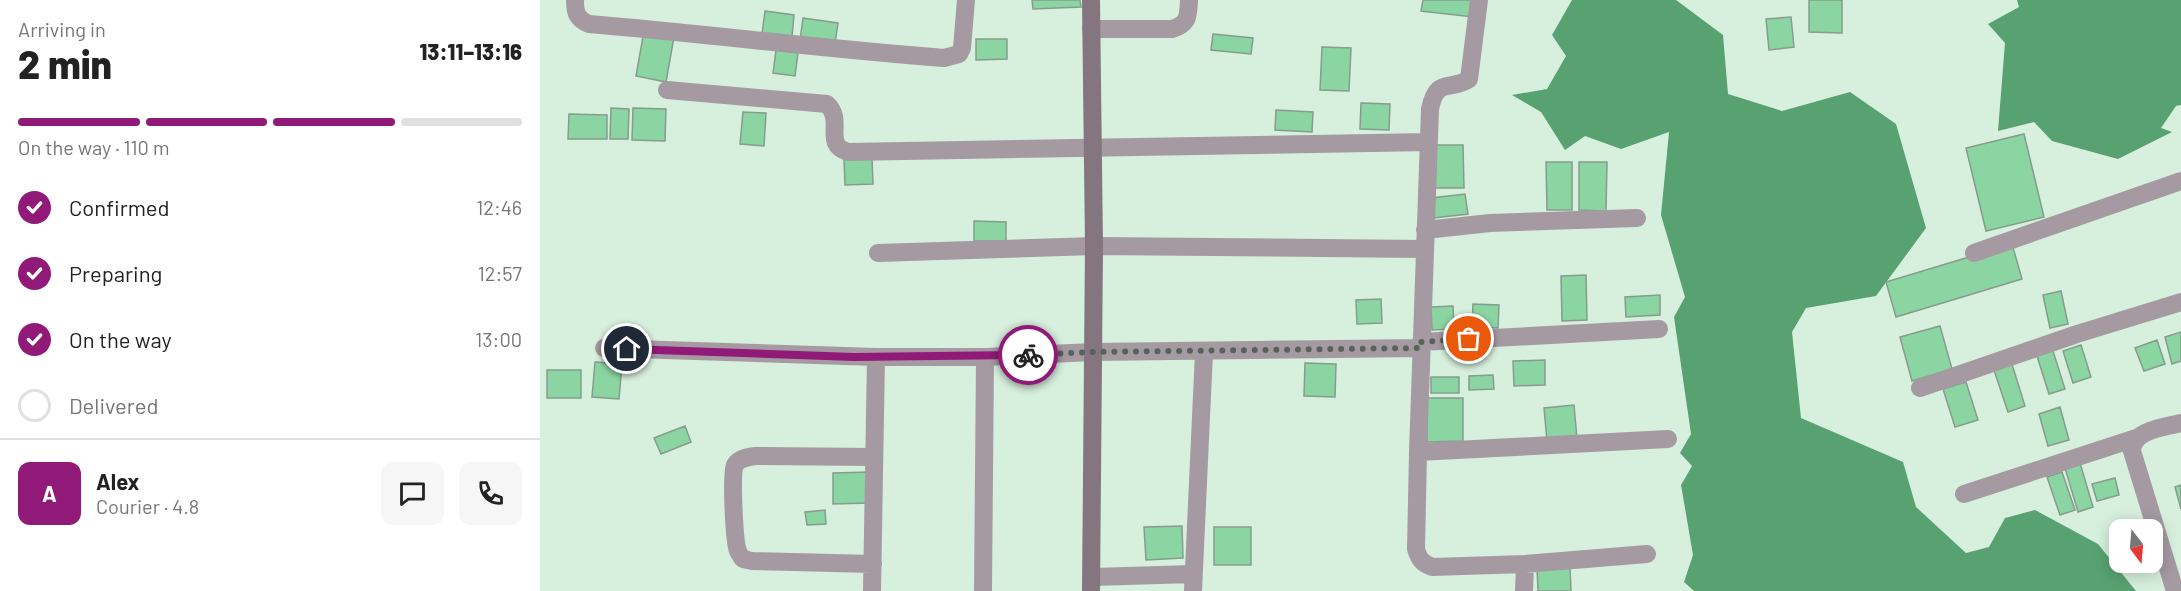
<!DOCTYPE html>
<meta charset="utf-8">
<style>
body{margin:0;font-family:Barlow,sans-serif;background:#f6f6f6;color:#222;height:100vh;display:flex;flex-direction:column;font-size:22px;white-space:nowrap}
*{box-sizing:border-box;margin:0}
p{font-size:20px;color:#767676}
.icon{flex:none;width:33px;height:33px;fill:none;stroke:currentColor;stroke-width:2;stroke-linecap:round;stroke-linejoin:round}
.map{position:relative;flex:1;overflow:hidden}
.drawer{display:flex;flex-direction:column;background:#fff;width:540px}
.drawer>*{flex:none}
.needle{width:39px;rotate:164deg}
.fabs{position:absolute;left:1569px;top:519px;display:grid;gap:12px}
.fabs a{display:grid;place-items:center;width:54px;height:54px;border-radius:12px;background:#fff;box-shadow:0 3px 15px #0003;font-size:30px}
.pin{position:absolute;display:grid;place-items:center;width:51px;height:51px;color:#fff;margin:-26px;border:3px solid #fff;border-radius:50%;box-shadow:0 2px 6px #0007}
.courier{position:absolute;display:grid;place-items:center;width:60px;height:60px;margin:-30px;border:4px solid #911977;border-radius:50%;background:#fff;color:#222;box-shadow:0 2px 8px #0007}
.overview em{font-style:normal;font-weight:800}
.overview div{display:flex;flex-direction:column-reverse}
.overview{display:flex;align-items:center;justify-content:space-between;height:102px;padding:0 18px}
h1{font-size:39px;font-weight:800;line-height:45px}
.bar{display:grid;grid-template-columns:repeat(4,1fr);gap:9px 6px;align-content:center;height:72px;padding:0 18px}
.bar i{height:8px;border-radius:4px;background:#e0e0e0}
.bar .current{background:#911977}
.bar p{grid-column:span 4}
.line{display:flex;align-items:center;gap:15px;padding:0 18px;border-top:2px solid #e0e0e0}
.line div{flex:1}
.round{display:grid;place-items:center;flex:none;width:63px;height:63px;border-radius:12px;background:#f6f6f6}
ol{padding:0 18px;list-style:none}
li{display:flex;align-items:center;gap:18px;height:66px}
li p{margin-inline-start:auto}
li .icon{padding:6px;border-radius:50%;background:#911977;color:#fff;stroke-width:4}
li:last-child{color:#767676}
li i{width:33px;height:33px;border:3px solid #e0e0e0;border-radius:50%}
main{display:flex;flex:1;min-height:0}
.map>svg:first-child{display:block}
</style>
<main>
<section class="drawer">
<div class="overview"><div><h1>2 min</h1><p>Arriving in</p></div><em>13:11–13:16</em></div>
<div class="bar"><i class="current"></i><i class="current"></i><i class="current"></i><i></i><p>On the way · 110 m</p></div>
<ol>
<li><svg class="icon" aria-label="check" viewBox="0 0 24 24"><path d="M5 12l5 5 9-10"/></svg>Confirmed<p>12:46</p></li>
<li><svg class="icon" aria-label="check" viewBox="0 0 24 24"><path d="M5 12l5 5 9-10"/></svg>Preparing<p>12:57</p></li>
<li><svg class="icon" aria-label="check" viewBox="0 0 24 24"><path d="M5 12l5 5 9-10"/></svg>On the way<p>13:00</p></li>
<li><i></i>Delivered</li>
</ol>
<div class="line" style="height:108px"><b class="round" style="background:#911977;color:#fff">A</b><div><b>Alex</b><p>Courier · 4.8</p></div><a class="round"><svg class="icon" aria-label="chat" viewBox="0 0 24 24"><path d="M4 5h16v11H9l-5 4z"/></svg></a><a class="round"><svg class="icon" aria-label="phone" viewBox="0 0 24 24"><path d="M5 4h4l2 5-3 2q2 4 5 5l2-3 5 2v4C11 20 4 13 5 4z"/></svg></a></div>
</section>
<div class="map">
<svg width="1641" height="591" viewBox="0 0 1641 591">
<rect width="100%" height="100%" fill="#d7efdd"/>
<path fill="#58a271" d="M1032,0H1136L1183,35L1188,94L1242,111L1310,92L1356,124L1386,228L1336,296L1266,308L1252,332L1261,418L1363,462L1376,507L1426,553L1449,547L1465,518L1495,510L1558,544L1596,591H1154L1144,582L1153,555L1141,485L1152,466L1140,453L1151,434L1134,317L1145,297L1121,215L1129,132L1081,149L1045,136L1025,150L1001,112L972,95L1007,89L1026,56L1012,35Z
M1477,0H1641V105L1636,106L1621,128L1632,132L1578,159L1512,141L1494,122L1458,131L1465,43L1448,24L1479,7Z"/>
<path fill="#8bd5a2" stroke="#869c8c" stroke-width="1.5" d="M492,0H540L541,7L493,9Z
M883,0H935L933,17L881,11Z
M1269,0H1302V33L1269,32Z
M225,11L254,15L252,37L222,34Z
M1251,17L1254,47L1229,50L1226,19Z
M263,18L298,23L295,44L260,40Z
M104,31L134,37L126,82L96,76Z
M673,34L713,38L711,54L671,50Z
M436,39H467V59L436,60Z
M782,47L811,48L809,91L780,90Z
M236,50L258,53L255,76L233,73Z
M821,103L850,104L849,130L820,129Z
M71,108L89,109L88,139H70Z
M93,108L126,109L125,141L92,140Z
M736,110L773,112L772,132L735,130Z
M203,112L226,113L224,146L200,144Z
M29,114L67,115V139H28Z
M1484,134L1504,217L1446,231L1426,148Z
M894,145H923L924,188H895Z
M332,158L333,184L305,185L304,159Z
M1006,162H1032V210H1007Z
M1039,162H1067L1066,211L1039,210Z
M925,194L928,214L894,218L891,198Z
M434,221L466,222V241H434Z
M1472,244L1482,279L1356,317L1346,282Z
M1046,275L1047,320L1022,321L1021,276Z
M1521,291L1528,324L1510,328L1503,295Z
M1120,295V315L1086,317L1085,297Z
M841,299L842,323L817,324L816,300Z
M933,304L959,305L958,328L932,327Z
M913,306L914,329L892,330L891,307Z
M1400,326L1412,369L1372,381L1360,337Z
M1641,332V361L1632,364L1625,337Z
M1617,340L1625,364L1604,371L1595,348Z
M1541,345L1551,377L1533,383L1523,351Z
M1512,348L1525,389L1509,394L1496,353Z
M1005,360V385L974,386L973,361Z
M1471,361L1485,406L1468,412L1453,367Z
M55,362L82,364L79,399L52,397Z
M765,363L796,364L795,397L764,396Z
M7,370H41V398H7Z
M953,375L954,389L929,390V376Z
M891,377H919V393H891Z
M1426,382L1438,420L1415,427L1403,389Z
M886,398H923V441L887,442Z
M1034,405L1037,439L1007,441L1004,408Z
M1520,407L1529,440L1508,446L1499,414Z
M145,426L151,442L121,454L114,438Z
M1540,463L1553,507L1538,512L1525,468Z
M329,472L330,503L293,504V473Z
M1522,472L1535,510L1520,515L1507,477Z
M1575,478L1579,495L1557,501L1552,484Z
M1641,485V509L1635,487Z
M285,510L286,524L267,525L265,512Z
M642,526L643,558L606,560L604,527Z
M674,527H711V565H674Z
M1030,567L1031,591H998L997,568Z"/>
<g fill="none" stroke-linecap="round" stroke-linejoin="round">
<path stroke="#a59aa1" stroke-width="18" d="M35,0C35,13 37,19 49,24C168,34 285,49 404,58L419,54L422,48L426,0
M939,0L929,79C910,92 897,76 890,109L878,452L876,549C879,559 882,563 892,567L985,564L1107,554
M551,29H632C649,24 648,16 649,0
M127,90L287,104C305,121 282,144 308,152L889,142
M885,230L950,223L1097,218
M338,253L554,246L885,249
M1434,253L1641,181
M881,342L1119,329
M64,348L336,357H445L553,352L881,348
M1380,388L1537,334L1641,302
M878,452L1128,439
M1424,494L1596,438
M333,564L212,561L203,559C201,556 199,554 198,551C194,541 191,474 195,465C199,458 208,457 216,456L334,457
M552,577L653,574
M332,591L336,357
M443,591L445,357
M653,591L664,352
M984,591L985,564
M1635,591L1592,451C1592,430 1625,427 1641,423"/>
<path stroke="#84757f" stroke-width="18" d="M551,0L554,246L551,591"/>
</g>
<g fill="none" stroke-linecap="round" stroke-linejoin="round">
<path stroke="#566359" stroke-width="6" stroke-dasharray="0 10.8" d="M488,355L553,352L881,348V342L929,339"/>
<path stroke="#911977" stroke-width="8" d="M87,349L314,357L488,355"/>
</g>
</svg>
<div class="fabs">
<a><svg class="needle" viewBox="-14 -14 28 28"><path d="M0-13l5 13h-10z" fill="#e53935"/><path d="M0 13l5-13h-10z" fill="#767676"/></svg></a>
</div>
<div class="pin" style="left:929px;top:339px;background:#ea580c"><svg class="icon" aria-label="bag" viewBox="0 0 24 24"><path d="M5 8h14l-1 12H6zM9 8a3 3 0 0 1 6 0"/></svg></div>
<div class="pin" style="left:87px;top:349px;background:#1f2937"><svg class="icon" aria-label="home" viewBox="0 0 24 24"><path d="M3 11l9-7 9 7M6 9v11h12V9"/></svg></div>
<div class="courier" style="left:488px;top:355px"><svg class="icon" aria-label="bike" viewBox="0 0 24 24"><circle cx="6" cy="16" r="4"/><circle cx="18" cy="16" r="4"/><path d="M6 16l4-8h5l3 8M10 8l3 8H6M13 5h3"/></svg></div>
</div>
</main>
